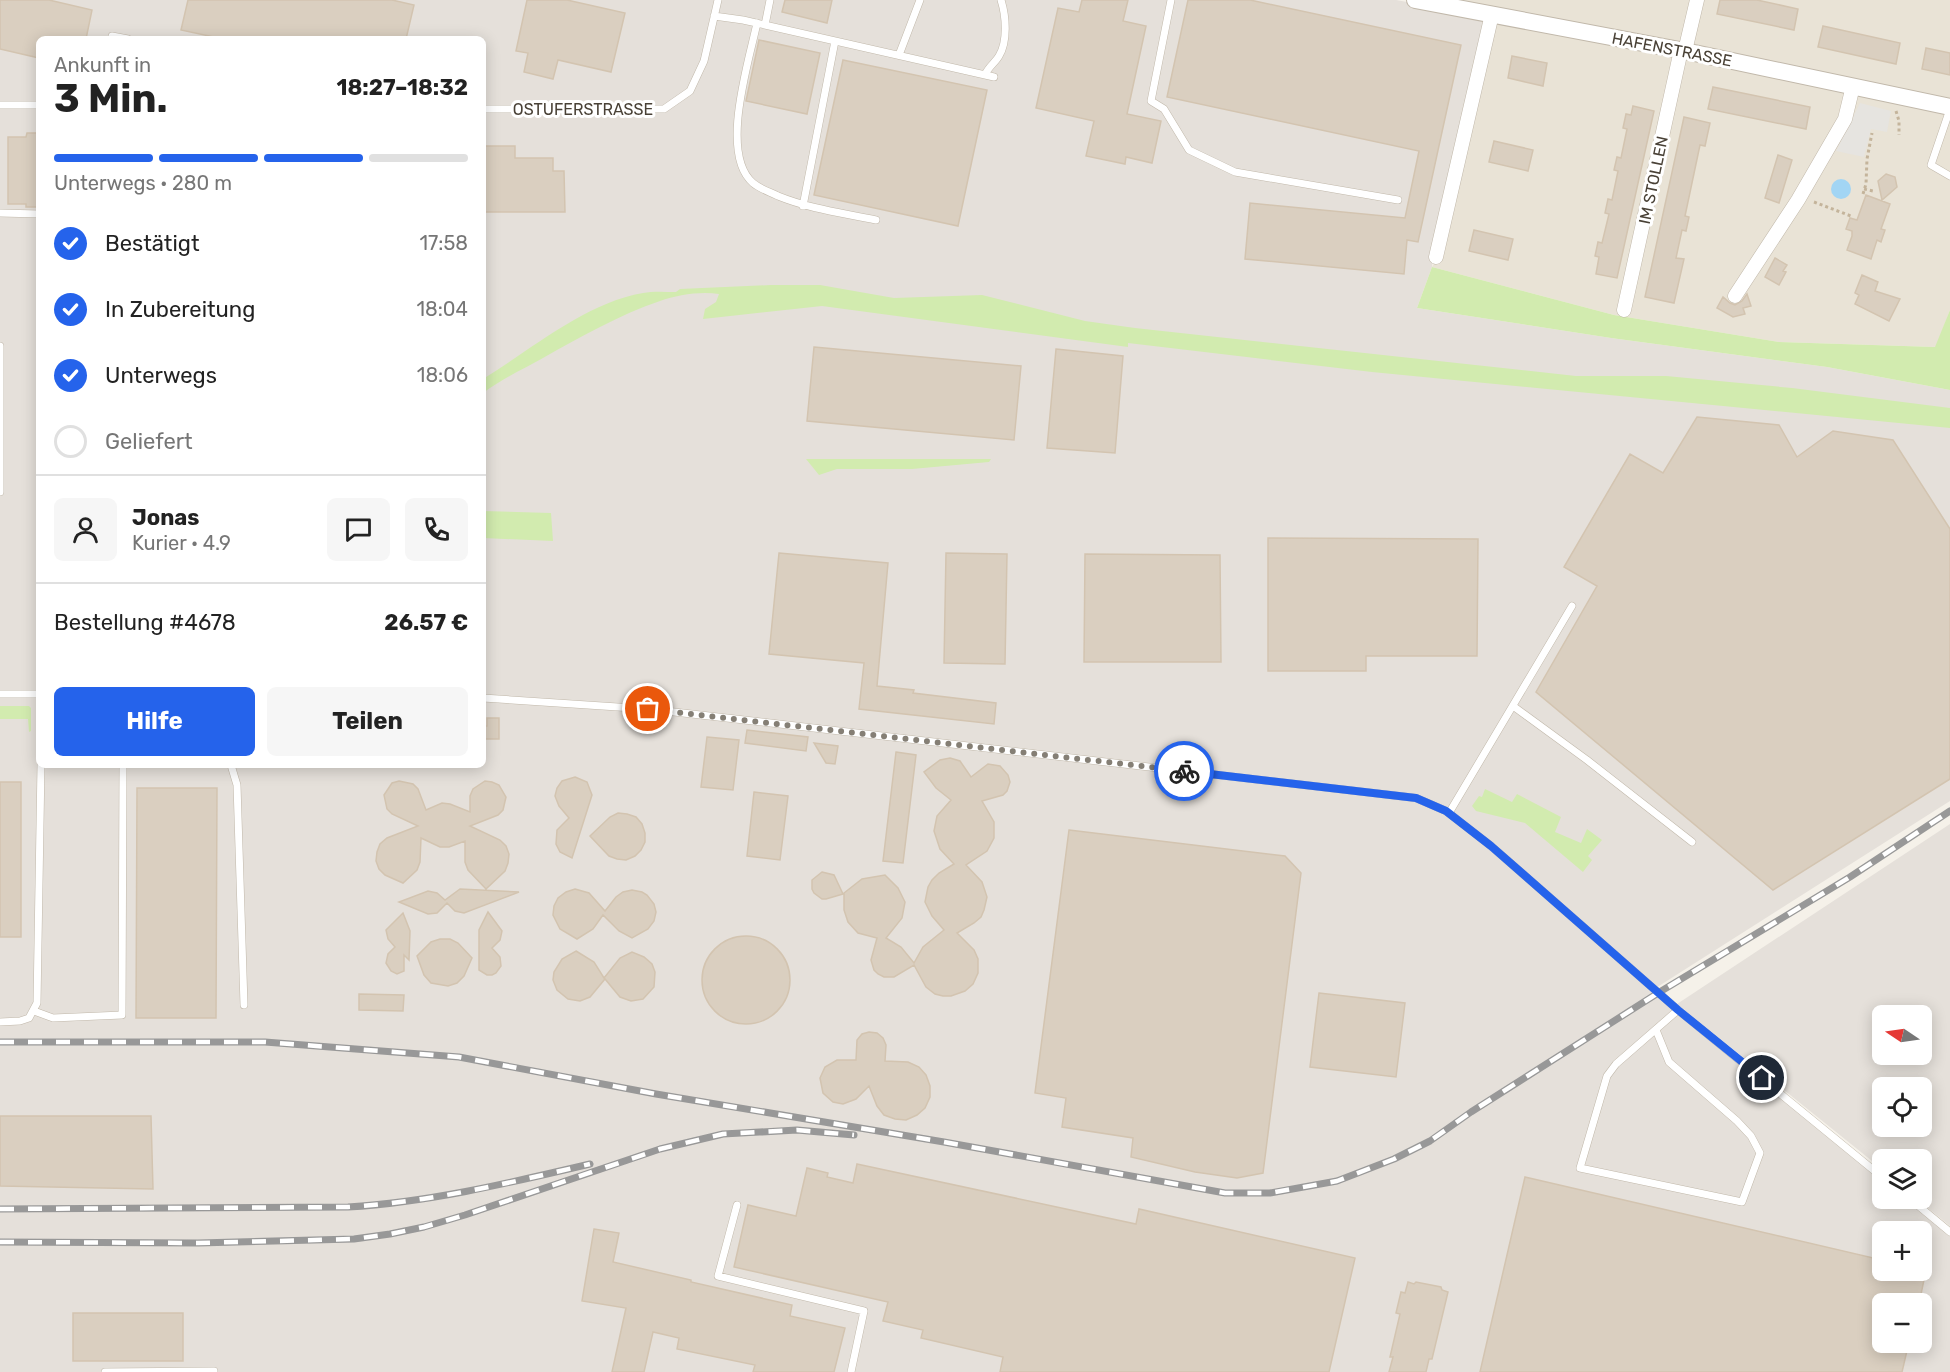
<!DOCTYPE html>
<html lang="de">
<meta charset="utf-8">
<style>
body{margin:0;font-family:Rubik,sans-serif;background:#f6f6f6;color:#222;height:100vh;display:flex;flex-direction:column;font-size:22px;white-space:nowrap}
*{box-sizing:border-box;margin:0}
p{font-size:20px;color:#767676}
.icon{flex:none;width:33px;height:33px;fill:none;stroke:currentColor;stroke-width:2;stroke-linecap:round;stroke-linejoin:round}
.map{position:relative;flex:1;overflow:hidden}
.sheet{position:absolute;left:36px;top:36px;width:450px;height:732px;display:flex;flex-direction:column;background:#fff;border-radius:9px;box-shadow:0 3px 15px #0003}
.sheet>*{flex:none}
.needle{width:39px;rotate:283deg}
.fabs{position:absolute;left:1872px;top:1005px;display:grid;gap:12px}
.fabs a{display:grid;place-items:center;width:60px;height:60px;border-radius:9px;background:#fff;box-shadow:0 3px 15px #0003;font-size:30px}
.pin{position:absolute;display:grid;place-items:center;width:51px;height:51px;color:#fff;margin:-26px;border:3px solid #fff;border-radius:50%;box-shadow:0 2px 6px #0007}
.courier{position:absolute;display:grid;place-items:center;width:60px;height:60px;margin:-30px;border:4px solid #2563eb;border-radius:50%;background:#fff;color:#222;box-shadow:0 2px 8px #0007}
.overview em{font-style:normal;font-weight:700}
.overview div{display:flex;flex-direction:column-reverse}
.overview{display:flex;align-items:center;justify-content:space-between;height:102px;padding:0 18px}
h1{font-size:39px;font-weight:700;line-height:45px}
.bar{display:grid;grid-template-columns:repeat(4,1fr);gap:9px 6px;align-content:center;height:72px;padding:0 18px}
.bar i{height:8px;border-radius:4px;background:#e0e0e0}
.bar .on{background:#2563eb}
.bar p{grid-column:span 4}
.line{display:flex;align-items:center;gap:15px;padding:0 18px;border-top:2px solid #e0e0e0}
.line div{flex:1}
.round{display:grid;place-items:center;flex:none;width:63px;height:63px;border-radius:9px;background:#f6f6f6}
ol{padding:0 18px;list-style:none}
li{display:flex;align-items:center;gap:18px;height:66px}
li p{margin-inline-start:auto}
li .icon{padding:6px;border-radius:50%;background:#2563eb;color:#fff;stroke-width:4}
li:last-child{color:#767676}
li i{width:33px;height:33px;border:3px solid #e0e0e0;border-radius:50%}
.button{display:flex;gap:12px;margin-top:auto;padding:12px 18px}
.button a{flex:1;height:69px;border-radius:9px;background:#2563eb;color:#fff;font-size:24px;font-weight:700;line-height:69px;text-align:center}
.button a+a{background:#f6f6f6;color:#222}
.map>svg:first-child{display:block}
</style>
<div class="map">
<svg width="1950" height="1372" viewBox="0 0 1950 1372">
<rect width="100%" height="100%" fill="#f5f1e9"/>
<path fill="#e9e3d6" d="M1427,0H1950V310L1936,347L1779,342L1614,315L1432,267L1438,255Z"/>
<path fill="#e5e0da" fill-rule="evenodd" d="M0,0H1396L1490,17L1433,257L1432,267L1417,308L1611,338L1827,367L1950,390V801L1651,991L1882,1181V1198L1904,1199L1950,1236V1372H0ZM39,39H483V765H39ZM1882,1232H1922V1270H1882ZM1882,1304H1922V1342H1882Z
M1950,824V1226L1917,1199L1922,1198V1160H1882V1169L1677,1004ZM1882,1016H1922V1054H1882ZM1882,1088H1922V1126H1882Z"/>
<path fill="#d2ebaf" d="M1432,267L1614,315L1779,342L1935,347L1950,310V390L1827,367L1611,338L1417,308Z
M771,285H820L894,298L982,295L1085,321L1135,328L1576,376H1666L1792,388L1950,408V428L1372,372L1128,343V347L822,306L703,319L705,309L716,302L719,294C700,291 677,295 660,301C619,315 580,337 543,358C523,369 502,379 483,393V379C532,349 585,303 643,293C653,291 665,292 676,292L680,289Z
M806,459H991L989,462L912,469H837L819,475Z
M483,511L551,513L553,541L483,538Z
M0,706H29L31,708V731L29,732L28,719H0Z
M1485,789L1512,802L1517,794L1561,817L1555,832L1581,843L1587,829L1602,840L1588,856L1592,860L1583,872L1525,823L1476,811L1472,806L1479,796L1482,797Z"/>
<path fill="#e6e4e0" d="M1860,103L1891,111L1887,132L1871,129L1864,157L1836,151Z"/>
<path fill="#a2d5f4" d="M1831 189a10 10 0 1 1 20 0a10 10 0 1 1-20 0Z"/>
<path fill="#dacfc0" stroke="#d3c4b0" stroke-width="1.5" d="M0,0H49L92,10L86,39H39V58L0,49Z
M188,0H392L414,5L406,39H223L181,30Z
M527,0H567L625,13L611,72L558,60L553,79L524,72L528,53L516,51Z
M785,0H832L827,23L782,12Z
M1082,0H1128L1123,21L1146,26L1127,114L1161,121L1152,163L1126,157L1125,164L1086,156L1094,121L1036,108L1058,8L1079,12Z
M1188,0H1250L1461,45L1418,242L1407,240L1404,274L1245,259L1250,203L1405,218L1419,151L1167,97Z
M1720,0H1757L1798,9L1794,30L1717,14Z
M1823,26L1900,43L1896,64L1818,47Z
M759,40L820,53L807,114L746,101Z
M1926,48L1950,53V75L1922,69Z
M1512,56L1547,63L1543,86L1508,78Z
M843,60L987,90L958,226L814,195Z
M1713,87L1810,107L1806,129L1708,109Z
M1633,106L1654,111L1617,278L1596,274L1599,257L1595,256L1598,242L1602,243L1609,214L1605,213L1608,199L1612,200L1618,171L1614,170L1617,157L1621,158L1627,129L1623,128L1626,114L1631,115Z
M1684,117L1710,123L1705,146L1700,145L1685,216L1689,217L1686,231L1682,230L1676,258L1684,259L1674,303L1645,297Z
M27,133H39V207H26V204H8V137H26Z
M1494,141L1533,150L1528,171L1489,162Z
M483,146H515V158H553V171H564L565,212H483Z
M1778,155L1792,160L1779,203L1765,198Z
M1886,174L1895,177L1897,187L1882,200L1878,181Z
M1866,195L1890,204L1881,229L1885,230L1881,242L1877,240L1871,259L1847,250L1852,236V231L1846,229L1850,218L1857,220Z
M1474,230L1513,239L1508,260L1469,251Z
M1775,258L1787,265L1783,271L1786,272L1779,285L1765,277Z
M1862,275L1878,282L1875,291L1900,299L1889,321L1855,304L1859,295L1855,293Z
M1747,294L1751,306L1743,308L1745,314L1733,317L1717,308L1723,297L1730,303L1735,305L1742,301Z
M814,347L1021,366L1014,440L807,421Z
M1056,349L1123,356L1115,453L1047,448Z
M1697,417L1779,425L1797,457L1833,431L1893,440L1950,529V779L1773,890L1536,692L1597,586L1564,567L1630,454L1663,473Z
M1268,538L1478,539L1477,656H1366V671H1268Z
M779,553L888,563L877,686L914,690L913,693L996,703L994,724L859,709L864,663L769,654Z
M946,553L1007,554L1005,664L944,663Z
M1085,554L1220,555L1221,662H1084Z
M487,718H499V739H483V726H487Z
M747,730L808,737L806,751L745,743Z
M707,737L739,740L733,790L701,787Z
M814,743L838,746L835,764L826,763Z
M896,752L916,755L903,863L883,861Z
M950,758L960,761L971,777L988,764L1000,766L1008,775L1010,782L1007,791L1003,795L982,801L994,822V838L987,851L966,865L982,882L987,897L984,910L981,917L974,923L957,933L974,950L978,959V973L973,984L965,991L951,996H943L935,994L926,987L914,965L894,977H884L878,974L874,970L871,960L877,938L858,933L848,922L844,910V893L862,879L885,875L898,888L905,902L902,918L886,938L901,947L914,963L923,947L944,930L932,916L925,902L928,887L932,880L939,873L954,864L940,849L934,831L937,816L951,800L936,788L924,772L940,760Z
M575,777L587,782L592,795L572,858L560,852L556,844L557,830L569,818L559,806L555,796L557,788L562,781Z
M399,781L413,784L418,789L426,810L442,803L450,804L470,812V796L473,789L485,781L492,782L499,785L506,797L503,810L498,815L470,826L500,840L506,846L509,854L508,863L505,871L486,889L468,870L465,862V841L449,847H440L421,838L420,862L417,870L403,883L385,875L379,869L376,861L377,852L380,844L387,838L418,826L392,814L387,809L384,795L392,783Z
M0,782H21V937H0Z
M137,788H217L216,1018H136Z
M754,792L788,796L780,860L747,856Z
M618,813L627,814L636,817L642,824L645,833V842L641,850L635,856L626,860L617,859L609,856L590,836L610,817Z
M1069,830L1285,856L1301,873L1263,1173L1237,1178L1195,1172L1131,1157L1133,1138L1062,1127L1066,1098L1035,1093Z
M822,872L834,875L843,894L826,899H822L814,893L812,889V880Z
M460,889L519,892L464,913L455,911L447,903L437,913L428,914L399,902L428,891L437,893L445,900Z
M575,889L589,893L605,911L616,897L623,892L632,890L642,892L647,895L654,904L656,912L654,921L648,929L632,938L619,931L603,915L593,929L577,939L560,929L553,915L554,906L558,898L566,892Z
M488,912L502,931L500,940L492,948L500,957L501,966L496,973L492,975H487L479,970V930Z
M403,913L410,931L409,960L404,955V971L397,974L391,971L386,963L388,954L395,947L388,939L386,930Z
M702 980a44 44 0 1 1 88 0a44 44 0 1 1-88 0Z
M440,939H450L458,943L472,958L464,976L457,983L448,986L431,983L424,975L417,956L431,942Z
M576,951L594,962L604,978L620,958L632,952L644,957L652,964L655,972L654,987L643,999L631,1001L620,997L605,979L590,997L580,1001L568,999L557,990L553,980L554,972L562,959Z
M1319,993L1405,1003L1396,1077L1310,1067Z
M359,994L404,995L403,1011L359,1010Z
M869,1032L877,1033L883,1038L886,1045L885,1061L908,1062L919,1067L926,1075L930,1086V1097L925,1108L917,1115L906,1120L895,1119L884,1115L877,1106L869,1086L856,1099L843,1104L833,1102L823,1093L820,1078L825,1067L837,1060H856L857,1040L862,1034Z
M0,1116H151L153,1189L0,1186Z
M857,1164L1136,1224L1139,1209L1355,1258L1329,1372H1000L1003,1357L921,1338L923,1330L883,1321L888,1302L734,1267L748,1205L796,1216L807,1168L828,1173L827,1177L853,1183Z
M1525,1177L1882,1260V1270H1926L1919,1304H1882V1342H1909L1902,1372H1480Z
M594,1229L619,1233L613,1262L691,1280V1282L792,1305L790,1316L845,1328L834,1372H753L755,1365L677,1349L679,1338L653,1332L644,1372H612L626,1308L582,1301Z
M1408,1282L1414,1284L1416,1282L1441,1287L1442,1290L1448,1292L1432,1359H1429L1426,1372H1389L1393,1357H1390L1400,1314L1396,1313L1401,1292L1405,1293Z
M73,1313H183V1361H73Z"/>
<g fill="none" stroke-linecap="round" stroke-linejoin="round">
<g stroke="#c1b8aa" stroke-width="8">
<path id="service" d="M1171,0L1151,101L1164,109L1189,150L1235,172L1398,200
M714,16L743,20L994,77
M757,23C749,61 719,154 753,183C760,189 770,192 778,196C810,209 843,213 876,220
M765,25L770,0
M112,36L128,39
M899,55L920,0
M985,75C988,67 995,63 999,56C1008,41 1006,16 1001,0
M0,105H39
M483,109H664L690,91L704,61L718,0
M1950,109L1931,165L1950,176
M803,206L835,41
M0,213L39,214
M0,346V492
M0,694H39
M483,698L648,709L753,721L1416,798L1446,811L1491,846L1678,1010L1882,1177
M1513,706L1587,760L1692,842
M231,765L237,785L244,1005
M1449,813L1572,606
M34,1011L53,1018L122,1015L123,765
M0,1022L20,1021L29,1018L37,1003L41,765
M1656,1030L1669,1062L1737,1121L1751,1136L1760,1153L1742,1202L1580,1168L1607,1076L1616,1064L1678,1010
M1909,1198L1950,1232
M737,1205L718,1276L864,1311L851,1372
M105,1372L214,1371"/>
</g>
<g stroke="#c1b8aa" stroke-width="15">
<path id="minor" d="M1685,51L1697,0
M1436,257L1492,14
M1735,296L1798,200L1845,119L1853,86
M1624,310L1681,50"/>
</g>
<g stroke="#c1b8aa" stroke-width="18">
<path id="tertiary" d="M1415,0L1685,51L1950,107"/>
</g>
<path stroke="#c4b49b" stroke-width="3" stroke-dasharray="3 3" stroke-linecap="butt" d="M1896,111L1899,121V135
M1864,189L1873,191
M1863,194L1866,184L1867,159L1872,133
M1814,202L1851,216"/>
<use href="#service" stroke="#fff" stroke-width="7"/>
<use href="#minor" stroke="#fff" stroke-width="14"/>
<use href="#tertiary" stroke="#fff" stroke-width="16"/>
<g stroke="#989898" stroke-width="7">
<path id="rail" d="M0,1042H265L459,1057L656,1094L944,1142L1225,1193H1270L1337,1181L1394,1159L1430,1141L1471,1112L1658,993L1850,877L1950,811
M0,1209L348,1207C430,1202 509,1183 590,1164
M0,1242L198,1243L354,1239L390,1234L424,1227L465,1215L660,1149L723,1134L797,1130L854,1135"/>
</g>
<use href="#rail" stroke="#fff" stroke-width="4.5" stroke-dasharray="14" stroke-linecap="butt"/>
</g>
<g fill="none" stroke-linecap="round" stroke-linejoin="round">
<path stroke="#857f75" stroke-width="6" stroke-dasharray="0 10.8" d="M648,709L1184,771"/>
<path stroke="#2563eb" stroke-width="8" d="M1184,771L1416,798L1446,811L1491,846L1678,1010L1762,1078"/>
</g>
<g text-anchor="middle" stroke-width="6" stroke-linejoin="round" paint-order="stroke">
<g font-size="16" fill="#494136" stroke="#fff">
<text transform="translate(1672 49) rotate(11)" y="6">HAFENSTRASSE</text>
<text x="583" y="115">OSTUFERSTRASSE</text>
<text transform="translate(1653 180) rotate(-78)" y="6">IM STOLLEN</text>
</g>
</g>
</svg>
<div class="fabs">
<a><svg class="needle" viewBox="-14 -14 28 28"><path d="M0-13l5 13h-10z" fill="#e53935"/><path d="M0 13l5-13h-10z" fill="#767676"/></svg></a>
<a><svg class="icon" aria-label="locate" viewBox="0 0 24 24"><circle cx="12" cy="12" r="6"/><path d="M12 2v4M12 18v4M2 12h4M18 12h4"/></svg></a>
<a><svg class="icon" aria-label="layers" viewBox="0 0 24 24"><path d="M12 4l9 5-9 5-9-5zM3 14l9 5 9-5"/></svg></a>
<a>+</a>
<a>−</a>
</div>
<div class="pin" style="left:648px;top:709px;background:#ea580c"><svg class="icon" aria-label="bag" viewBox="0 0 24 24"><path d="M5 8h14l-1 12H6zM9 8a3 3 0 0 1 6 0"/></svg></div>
<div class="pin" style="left:1762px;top:1078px;background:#1f2937"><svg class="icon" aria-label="home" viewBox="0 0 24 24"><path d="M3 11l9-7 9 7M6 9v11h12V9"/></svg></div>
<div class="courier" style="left:1184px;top:771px"><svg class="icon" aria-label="bike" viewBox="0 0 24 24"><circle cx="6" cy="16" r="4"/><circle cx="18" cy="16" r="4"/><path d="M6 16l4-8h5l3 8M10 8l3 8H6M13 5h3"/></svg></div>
<section class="sheet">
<div class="overview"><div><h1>3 Min.</h1><p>Ankunft in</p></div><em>18:27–18:32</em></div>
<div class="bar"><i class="on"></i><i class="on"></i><i class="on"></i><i></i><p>Unterwegs · 280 m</p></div>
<ol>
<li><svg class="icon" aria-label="check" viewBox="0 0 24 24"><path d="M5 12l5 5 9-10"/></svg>Bestätigt<p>17:58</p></li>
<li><svg class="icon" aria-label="check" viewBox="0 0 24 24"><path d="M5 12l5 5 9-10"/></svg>In Zubereitung<p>18:04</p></li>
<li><svg class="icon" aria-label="check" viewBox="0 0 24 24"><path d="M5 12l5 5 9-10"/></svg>Unterwegs<p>18:06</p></li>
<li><i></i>Geliefert</li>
</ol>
<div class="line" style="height:108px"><a class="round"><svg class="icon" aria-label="person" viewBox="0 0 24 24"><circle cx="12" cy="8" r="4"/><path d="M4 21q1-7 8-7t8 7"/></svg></a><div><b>Jonas</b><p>Kurier · 4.9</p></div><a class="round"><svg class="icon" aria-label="chat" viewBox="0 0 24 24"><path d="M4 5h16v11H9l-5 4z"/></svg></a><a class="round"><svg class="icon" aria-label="phone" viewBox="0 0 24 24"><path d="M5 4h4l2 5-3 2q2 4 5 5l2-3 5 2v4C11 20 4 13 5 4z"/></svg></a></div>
<div class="line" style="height:78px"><div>Bestellung #4678</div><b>26.57 €</b></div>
<div class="button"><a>Hilfe</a><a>Teilen</a></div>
</section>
</div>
